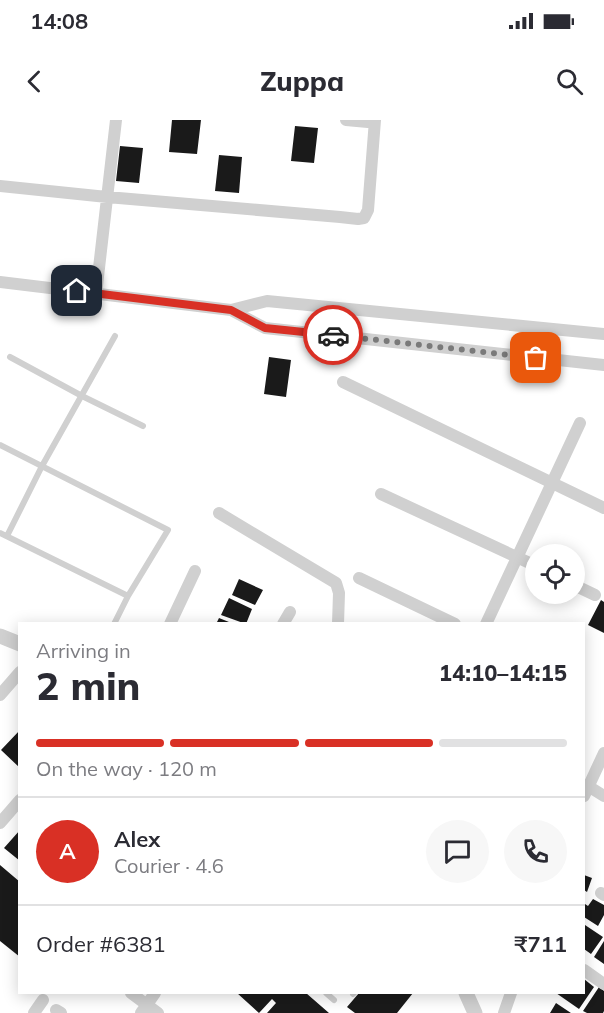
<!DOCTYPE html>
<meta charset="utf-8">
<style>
body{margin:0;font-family:Mulish,sans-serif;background:#f7f7f7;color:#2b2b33;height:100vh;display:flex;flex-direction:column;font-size:22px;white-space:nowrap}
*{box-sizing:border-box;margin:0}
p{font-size:20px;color:#7c7c81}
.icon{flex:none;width:33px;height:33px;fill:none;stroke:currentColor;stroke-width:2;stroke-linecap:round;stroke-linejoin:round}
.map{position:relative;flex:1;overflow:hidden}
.details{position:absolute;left:18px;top:502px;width:567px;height:372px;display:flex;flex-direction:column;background:#fff;border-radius:0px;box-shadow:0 3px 15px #0003}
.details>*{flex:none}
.tools{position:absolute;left:525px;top:424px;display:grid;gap:12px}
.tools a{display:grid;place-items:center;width:60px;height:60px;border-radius:50%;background:#fff;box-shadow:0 3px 15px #0003;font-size:30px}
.pin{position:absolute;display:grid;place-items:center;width:51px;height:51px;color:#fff;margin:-26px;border-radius:12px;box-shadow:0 3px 9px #0006}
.courier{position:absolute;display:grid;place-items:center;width:60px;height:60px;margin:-30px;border:4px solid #d93025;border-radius:50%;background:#fff;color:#222;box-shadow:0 2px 8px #0007}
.summary em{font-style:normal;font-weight:800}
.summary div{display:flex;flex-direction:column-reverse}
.summary{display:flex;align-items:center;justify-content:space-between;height:102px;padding:0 18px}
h1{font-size:39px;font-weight:800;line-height:45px}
.bar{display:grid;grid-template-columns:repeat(4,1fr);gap:9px 6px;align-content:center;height:72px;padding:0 18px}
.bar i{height:8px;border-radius:4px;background:#e1e1e2}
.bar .on{background:#d93025}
.bar p{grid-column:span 4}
.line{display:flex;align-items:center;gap:15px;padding:0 18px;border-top:2px solid #e1e1e2}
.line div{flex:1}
.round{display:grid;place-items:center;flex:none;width:63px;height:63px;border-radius:32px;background:#f7f7f7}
.status{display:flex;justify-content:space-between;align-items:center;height:42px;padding:0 30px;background:#fff;direction:ltr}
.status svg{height:16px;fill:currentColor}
header{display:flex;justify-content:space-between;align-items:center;height:78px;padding:0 18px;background:#fff;font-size:27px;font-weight:800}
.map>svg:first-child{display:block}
</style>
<div class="status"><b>14:08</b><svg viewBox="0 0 49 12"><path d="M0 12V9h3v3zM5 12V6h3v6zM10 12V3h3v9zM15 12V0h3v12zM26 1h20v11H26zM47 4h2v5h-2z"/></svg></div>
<header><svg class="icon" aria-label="back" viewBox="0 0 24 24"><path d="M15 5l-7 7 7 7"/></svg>Zuppa<svg class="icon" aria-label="search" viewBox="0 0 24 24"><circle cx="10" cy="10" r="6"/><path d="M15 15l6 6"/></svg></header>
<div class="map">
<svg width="604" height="893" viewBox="0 0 604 893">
<rect width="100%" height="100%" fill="#fff"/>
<path fill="#1a1a1a" d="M172,0H201L197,34L169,32Z
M295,6L318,8L314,43L291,41Z
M120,26L143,28L139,63L116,61Z
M219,35L242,37L239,73L215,71Z
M269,237L291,240L286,277L264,274Z
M239,459L263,470L255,485L232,475Z
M229,478L252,489L246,504L221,495Z
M601,480L604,482V513L588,505Z
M219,498L234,504H216Z
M20,610V648L1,630Z
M20,710V741L4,728Z
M0,745L20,762V837L0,821Z
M584,755L592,758L587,772L584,770Z
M593,779L604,785V795L598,806L584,797V786L585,784L588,786Z
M585,805L603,817L591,834L584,829V807Z
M604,821V844L594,837Z
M584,859L594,867L579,889L556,873H584Z
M599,867L604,871V891L603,893H587L583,891Z
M237,873H306L329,893H267L276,883L272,879L259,893Z
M359,873H413L397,893H355L347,887Z
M556,883L571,893H550Z"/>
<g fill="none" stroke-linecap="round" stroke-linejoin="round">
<path stroke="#d0d0d0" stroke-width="6" d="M10,237L82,276L143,306
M0,325L168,410L128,476
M0,413L128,476L114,504
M7,416L42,346L115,216
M326,873L334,880
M353,874L354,873"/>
<path stroke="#d0d0d0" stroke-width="12" d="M346,0L368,2L370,0
M0,66L107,77L340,97L358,99L364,98L368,90L375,0
M0,162L231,190L267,181L604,214
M96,174L116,0
M231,190L265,208L604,245
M343,262L604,388
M381,374L536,446
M219,393L336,463L339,473L338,504
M359,458L455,504
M574,465L595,475
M170,504L195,451
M283,504L290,492
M486,504L580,303
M0,575L20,552
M588,666L604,676
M584,676L604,633
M0,703L20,680
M601,773L604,775
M584,850L604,864
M131,873L158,893
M56,890L61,893
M34,893L43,880
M141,893L155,873
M504,893L511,873"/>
<path stroke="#d0d0d0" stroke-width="15" d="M0,516L20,524
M466,873L475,893"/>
</g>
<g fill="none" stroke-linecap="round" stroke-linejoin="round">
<path stroke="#7a7a7a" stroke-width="6" stroke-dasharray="0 10.8" d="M333,215L536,238"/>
<path stroke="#d93025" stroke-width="8" d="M77,171L231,190L265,208L333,215"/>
</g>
</svg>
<div class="tools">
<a><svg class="icon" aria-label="locate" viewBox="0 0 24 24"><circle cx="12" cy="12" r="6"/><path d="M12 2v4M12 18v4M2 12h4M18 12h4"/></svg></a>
</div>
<div class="pin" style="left:536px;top:238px;background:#ea580c"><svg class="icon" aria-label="bag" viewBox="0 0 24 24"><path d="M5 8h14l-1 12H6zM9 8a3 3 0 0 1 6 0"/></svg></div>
<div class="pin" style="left:77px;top:171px;background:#1f2937"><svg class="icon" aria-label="home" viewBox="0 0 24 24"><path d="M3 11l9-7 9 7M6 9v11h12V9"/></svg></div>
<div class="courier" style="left:333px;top:215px"><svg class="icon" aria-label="car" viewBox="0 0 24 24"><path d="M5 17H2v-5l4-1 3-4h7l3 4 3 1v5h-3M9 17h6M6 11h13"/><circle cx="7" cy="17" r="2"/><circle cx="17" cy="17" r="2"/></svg></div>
<section class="details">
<div class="summary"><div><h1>2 min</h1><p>Arriving in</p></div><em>14:10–14:15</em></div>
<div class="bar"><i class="on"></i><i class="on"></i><i class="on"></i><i></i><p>On the way · 120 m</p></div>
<div class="line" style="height:108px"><b class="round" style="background:#d93025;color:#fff">A</b><div><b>Alex</b><p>Courier · 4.6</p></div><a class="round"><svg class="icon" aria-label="chat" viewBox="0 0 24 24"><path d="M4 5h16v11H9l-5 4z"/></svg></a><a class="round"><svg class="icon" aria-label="phone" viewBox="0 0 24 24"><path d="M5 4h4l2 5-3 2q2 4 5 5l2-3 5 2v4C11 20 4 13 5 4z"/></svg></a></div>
<div class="line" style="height:78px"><div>Order #6381</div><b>₹711</b></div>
</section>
</div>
